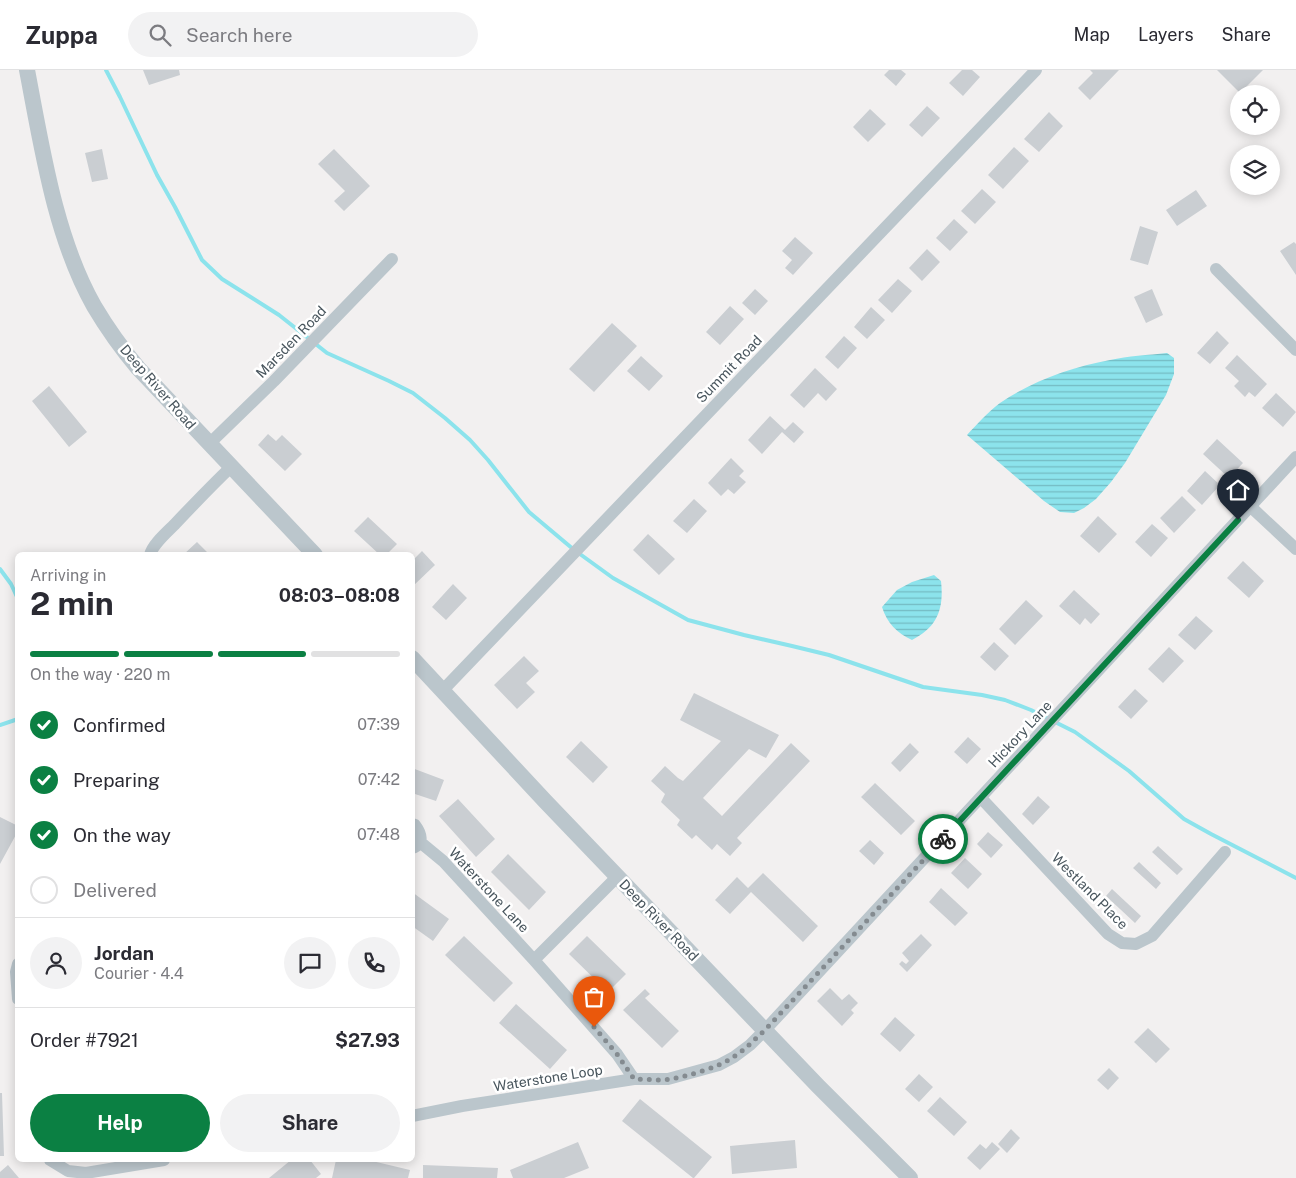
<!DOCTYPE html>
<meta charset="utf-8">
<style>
body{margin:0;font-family:"Public Sans",sans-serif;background:#f2f2f3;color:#2b2b33;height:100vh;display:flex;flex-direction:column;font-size:19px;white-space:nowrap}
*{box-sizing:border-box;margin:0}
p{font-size:16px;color:#7c7c81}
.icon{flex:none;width:28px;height:28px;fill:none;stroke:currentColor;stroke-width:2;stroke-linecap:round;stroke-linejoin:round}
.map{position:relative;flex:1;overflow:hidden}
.side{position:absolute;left:15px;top:482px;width:400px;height:610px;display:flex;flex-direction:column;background:#fff;border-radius:8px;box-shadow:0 2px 12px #0003}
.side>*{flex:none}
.controls{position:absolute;left:1230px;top:15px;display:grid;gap:10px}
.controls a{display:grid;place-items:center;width:50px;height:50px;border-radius:50%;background:#fff;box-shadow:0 2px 12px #0003;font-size:25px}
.pin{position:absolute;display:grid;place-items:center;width:42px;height:42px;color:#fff;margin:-51px -21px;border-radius:50% 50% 50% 0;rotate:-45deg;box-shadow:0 0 5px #0007}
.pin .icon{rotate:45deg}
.courier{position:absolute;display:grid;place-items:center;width:50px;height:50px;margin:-25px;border:4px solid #0b8043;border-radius:50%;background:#fff;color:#222;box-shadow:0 1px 6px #0007}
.head em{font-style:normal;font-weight:700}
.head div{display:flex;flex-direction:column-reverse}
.head{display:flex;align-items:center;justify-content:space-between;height:85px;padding:0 15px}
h1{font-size:32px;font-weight:700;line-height:38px}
.bar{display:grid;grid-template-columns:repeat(4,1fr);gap:8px 5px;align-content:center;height:60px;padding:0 15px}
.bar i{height:6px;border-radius:4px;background:#e1e1e2}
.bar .on{background:#0b8043}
.bar p{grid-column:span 4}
.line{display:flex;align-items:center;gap:12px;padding:0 15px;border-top:1px solid #e1e1e2}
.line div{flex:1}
.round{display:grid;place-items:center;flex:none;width:52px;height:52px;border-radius:26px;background:#f2f2f3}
ol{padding:0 15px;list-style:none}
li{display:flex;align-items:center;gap:15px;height:55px}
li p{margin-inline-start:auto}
li .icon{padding:5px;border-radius:50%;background:#0b8043;color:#fff;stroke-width:4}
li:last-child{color:#7c7c81}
li i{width:28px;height:28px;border:2px solid #e1e1e2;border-radius:50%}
.action{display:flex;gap:10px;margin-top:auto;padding:10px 15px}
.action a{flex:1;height:58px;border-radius:30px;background:#0b8043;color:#fff;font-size:20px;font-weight:700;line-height:58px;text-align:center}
.action a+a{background:#f2f2f3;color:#2b2b33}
header{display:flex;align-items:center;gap:30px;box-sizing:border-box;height:70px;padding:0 25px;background:#fff;border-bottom:1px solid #e1e1e2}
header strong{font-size:24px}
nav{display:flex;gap:28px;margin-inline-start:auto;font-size:18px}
.search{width:350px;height:45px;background:#f2f2f3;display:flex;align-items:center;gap:12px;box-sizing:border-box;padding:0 18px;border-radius:28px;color:#7c7c81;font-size:19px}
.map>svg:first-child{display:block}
</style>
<header>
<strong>Zuppa</strong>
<div class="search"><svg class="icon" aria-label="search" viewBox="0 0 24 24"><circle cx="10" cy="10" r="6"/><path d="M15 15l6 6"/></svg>Search here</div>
<nav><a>Map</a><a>Layers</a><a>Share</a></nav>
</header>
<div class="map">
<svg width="1296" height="1108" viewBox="0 0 1296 1108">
<defs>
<pattern id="water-rules" width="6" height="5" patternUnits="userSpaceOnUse" patternTransform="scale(1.25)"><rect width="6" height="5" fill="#8ce3ec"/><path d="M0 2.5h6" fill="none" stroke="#74bbc2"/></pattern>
</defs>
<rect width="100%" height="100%" fill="#f2f0f0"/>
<path fill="url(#water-rules)" d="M1167,283L1174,288V304L1166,325L1125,393L1111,412L1096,429L1084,438L1074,443L1060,442L1044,431L967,365C977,354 988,342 1000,333C1032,311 1072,297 1110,290C1128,286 1148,285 1167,283Z
M934,505L941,511C944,538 938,557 912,570C897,563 887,553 882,537L897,520L912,512Z"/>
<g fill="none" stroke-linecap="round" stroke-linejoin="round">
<path stroke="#8ce3ec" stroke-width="4" d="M106,0L120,27L157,105L175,137L202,190L222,209L279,245L327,283L389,311L413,323L445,348L470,370L488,390L529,442L573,479L613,508L688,550L744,565L792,576L829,585L923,617L982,625L1005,630L1031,640L1075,662L1129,701L1184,749L1211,764L1296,808
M0,499L11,514L18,529
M0,655L18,649"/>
</g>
<path fill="#caced2" d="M143,0H179L180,5L149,15Z
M889,0H901L906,4L896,16L884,5Z
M962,0H972L980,7L963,26L949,13Z
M1090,0H1119L1090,30L1078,18L1093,3Z
M1217,0H1263L1240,23Z
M927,36L940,48L922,67L909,55Z
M870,39L886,54L868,72L853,57Z
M1049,42L1063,56L1039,82L1024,69Z
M1014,77L1029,91L1003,119L988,105Z
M102,79L108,109L92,112L85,83Z
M334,79L370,116L344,141L334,131L345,121L318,94Z
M982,119L996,132L975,154L961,141Z
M1196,120L1207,136L1177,156L1166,140Z
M954,149L968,162L950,181L936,168Z
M1140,156L1158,162L1148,195L1130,190Z
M795,167L813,183L793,205L785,198L792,190L782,181Z
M1294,172L1296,174V205L1280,181Z
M927,179L940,192L922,211L909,198Z
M898,209L912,221L892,243L878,230Z
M755,219L768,231L755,245L742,233Z
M1152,219L1163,245L1146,253L1134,227Z
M730,236L744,249L720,275L706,262Z
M871,237L885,250L867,269L854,257Z
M612,253L637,276L594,322L569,299Z
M1217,261L1229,273L1210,294L1197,283Z
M844,266L857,278L838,299L825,287Z
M1237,285L1267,314L1255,327L1249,322L1245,327L1234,316L1239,311L1225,298Z
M641,286L663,306L649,321L627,301Z
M815,298L837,319L826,331L818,323L804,338L790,325Z
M49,316L87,362L69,377L32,331Z
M1276,323L1296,342L1283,357L1262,338Z
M770,346L785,360L793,352L804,362L794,373L782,362L762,384L748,370Z
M268,364L276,371L282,365L302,384L285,401L258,375Z
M1217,369L1243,393L1229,408L1203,384Z
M731,388L744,401L739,406L746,412L734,424L728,419L721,426L708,413Z
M1205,401L1220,415L1202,435L1187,421Z
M1182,426L1196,440L1174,463L1160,448Z
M694,429L707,441L687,463L673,451Z
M1098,446L1117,464L1099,483L1080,466Z
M368,447L397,474L386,485H380L354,461Z
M1152,454L1168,468L1151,487L1135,472Z
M648,464L675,489L659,505L633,480Z
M197,472L210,485H183Z
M422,481L435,495L412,517V491Z
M1243,491L1264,511L1249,528L1227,508Z
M453,514L467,528L446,550L432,537Z
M1074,520L1100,544L1091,554L1085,548L1080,555L1059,536Z
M1026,530L1043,546L1015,575L999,559Z
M1196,546L1213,561L1195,580L1178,565Z
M994,572L1009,586L995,601L980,587Z
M1169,577L1184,591L1163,613L1148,599Z
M524,586L539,601L526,613L535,622L517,639L494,615Z
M1135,619L1148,631L1131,649L1118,637Z
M694,623L779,665L766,688L749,679L703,728L722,746L791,673L810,691L737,768L742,773L730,786L717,774L712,780L696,765L692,769L677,755L680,750L661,732L665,724L651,711L665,696L678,708L683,711L721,671L680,650Z
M968,667L981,679L967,694L954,682Z
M581,671L608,697L593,713L566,687Z
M910,673L919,682L900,702L891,693Z
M412,698L444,710L436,731L412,723Z
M875,713L915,751L901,765L861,727Z
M1038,726L1050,737L1033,755L1022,744Z
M458,729L495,769L476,787L439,746Z
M0,747L18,756V761L0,794Z
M988,762L1003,775L991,788L977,774Z
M870,770L884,783L874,795L859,781Z
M1158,776L1183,799L1177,805L1152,782Z
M508,784L546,822L529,840L491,802Z
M965,788L982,804L968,819L951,803Z
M1139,792L1161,813L1156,819L1133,798Z
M763,803L818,856L803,872L751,822L730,844L715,830L737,807L748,818Z
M941,818L968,843L955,856L929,832Z
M1112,819L1141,846L1135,853L1106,826Z
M412,822L449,849L433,871L412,856Z
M921,864L932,875L907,902L899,894L902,891L906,894L909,891L902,883Z
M464,866L513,913L494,932L445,885Z
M587,866L626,904L608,922L569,884Z
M830,918L842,930L849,924L858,933L851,940L854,943L842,956L817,931Z
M645,919L650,924L645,928L679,961L662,978L623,940Z
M516,934L567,980L550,999L499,953Z
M895,947L915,965L900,982L880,964Z
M1148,958L1170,979L1156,993L1134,972Z
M1109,998L1119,1008L1108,1020L1097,1010Z
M919,1004L933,1017L919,1032L905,1019Z
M0,1023H2L4,1086H0Z
M940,1027L967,1052L954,1066L927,1041Z
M640,1029L712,1087L694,1108H693L622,1051Z
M1011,1059L1020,1068L1007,1083L998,1074Z
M795,1070L797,1098L732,1104L730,1076Z
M578,1072L589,1098L564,1108H513L510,1100Z
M992,1072L1000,1079L980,1100L967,1088L980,1074L986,1079Z
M291,1090H310L321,1104L316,1108H269Z
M336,1090H368L410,1100L408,1108H332Z
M8,1095L19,1108H0V1102Z
M423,1095L498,1098L497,1108H423Z"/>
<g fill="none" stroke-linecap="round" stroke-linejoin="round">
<path stroke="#bbc6cc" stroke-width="12" d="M1216,199L1296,280
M209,374L274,311L392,189
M1251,437L1296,479
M150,485C152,475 167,462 174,455C193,435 211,416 231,397
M443,620L1036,0
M981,728L1108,864L1122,873L1136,874L1152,866L1225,782
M412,754L415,755C421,763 425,774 412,778
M420,772L443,791L534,890L617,984L634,1009
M534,890L617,807
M18,894L16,902L18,929
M412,1046L462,1036L634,1009H668L719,995L734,987L750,975L765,960L1296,387
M50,1090L68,1101L86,1103L164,1090"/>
<path stroke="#bbc6cc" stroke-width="16" d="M27,0C42,78 55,167 94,236C107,258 122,279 138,298L315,485
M412,588L545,731L818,1016L910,1108"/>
</g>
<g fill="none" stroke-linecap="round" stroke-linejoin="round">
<path stroke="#848b90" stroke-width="5" stroke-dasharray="0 9" d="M594,957L617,984L634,1009C646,1009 658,1011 670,1009C689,1006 720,997 735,986C746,979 755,969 765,960L943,769"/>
<path stroke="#0b8043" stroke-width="6" d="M943,769L1238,450"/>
</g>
<g text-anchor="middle" stroke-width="5" stroke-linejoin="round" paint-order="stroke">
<g font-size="14" fill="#48555d" stroke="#fff">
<text transform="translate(291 272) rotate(-46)" y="5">Marsden Road</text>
<text transform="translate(729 299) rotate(-46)" y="5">Summit Road</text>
<text transform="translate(158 317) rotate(49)" y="5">Deep River Road</text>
<text transform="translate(1020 664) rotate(-47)" y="5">Hickory Lane</text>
<text transform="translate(489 820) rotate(47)" y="5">Waterstone Lane</text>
<text transform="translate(1090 821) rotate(45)" y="5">Westland Place</text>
<text transform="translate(659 850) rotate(46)" y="5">Deep River Road</text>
<text transform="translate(548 1008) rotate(-9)" y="5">Waterstone Loop</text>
</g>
</g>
</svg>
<div class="controls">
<a><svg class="icon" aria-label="locate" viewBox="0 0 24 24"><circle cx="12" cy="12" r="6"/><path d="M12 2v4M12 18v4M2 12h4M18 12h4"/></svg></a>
<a><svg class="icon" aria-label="layers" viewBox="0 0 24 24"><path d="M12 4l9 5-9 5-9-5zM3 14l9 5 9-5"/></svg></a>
</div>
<div class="pin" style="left:594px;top:957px;background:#ea580c"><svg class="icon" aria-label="bag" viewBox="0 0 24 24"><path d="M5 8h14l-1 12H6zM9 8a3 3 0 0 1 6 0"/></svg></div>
<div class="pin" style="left:1238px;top:450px;background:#1f2937"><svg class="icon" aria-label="home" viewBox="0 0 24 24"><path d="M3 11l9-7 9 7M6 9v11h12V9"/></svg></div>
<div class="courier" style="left:943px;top:769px"><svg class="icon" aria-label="bike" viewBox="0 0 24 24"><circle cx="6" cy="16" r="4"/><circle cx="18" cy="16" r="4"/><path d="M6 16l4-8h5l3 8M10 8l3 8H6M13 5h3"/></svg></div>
<section class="side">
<div class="head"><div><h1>2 min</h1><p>Arriving in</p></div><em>08:03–08:08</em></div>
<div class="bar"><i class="on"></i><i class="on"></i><i class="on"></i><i></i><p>On the way · 220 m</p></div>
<ol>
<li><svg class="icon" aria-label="check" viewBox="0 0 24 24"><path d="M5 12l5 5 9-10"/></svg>Confirmed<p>07:39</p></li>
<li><svg class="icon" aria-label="check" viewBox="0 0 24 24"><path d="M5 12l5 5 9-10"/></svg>Preparing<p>07:42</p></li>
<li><svg class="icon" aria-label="check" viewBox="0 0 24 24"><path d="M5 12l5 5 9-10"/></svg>On the way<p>07:48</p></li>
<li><i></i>Delivered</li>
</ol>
<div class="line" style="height:90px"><a class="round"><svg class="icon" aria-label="person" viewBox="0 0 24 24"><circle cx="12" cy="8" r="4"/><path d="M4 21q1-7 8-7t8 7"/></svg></a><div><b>Jordan</b><p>Courier · 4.4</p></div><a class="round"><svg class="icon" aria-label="chat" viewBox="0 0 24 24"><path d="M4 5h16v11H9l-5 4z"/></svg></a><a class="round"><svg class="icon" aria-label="phone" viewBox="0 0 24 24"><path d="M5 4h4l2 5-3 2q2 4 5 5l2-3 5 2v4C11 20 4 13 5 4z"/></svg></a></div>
<div class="line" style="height:65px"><div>Order #7921</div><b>$27.93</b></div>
<div class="action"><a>Help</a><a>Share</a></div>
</section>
</div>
